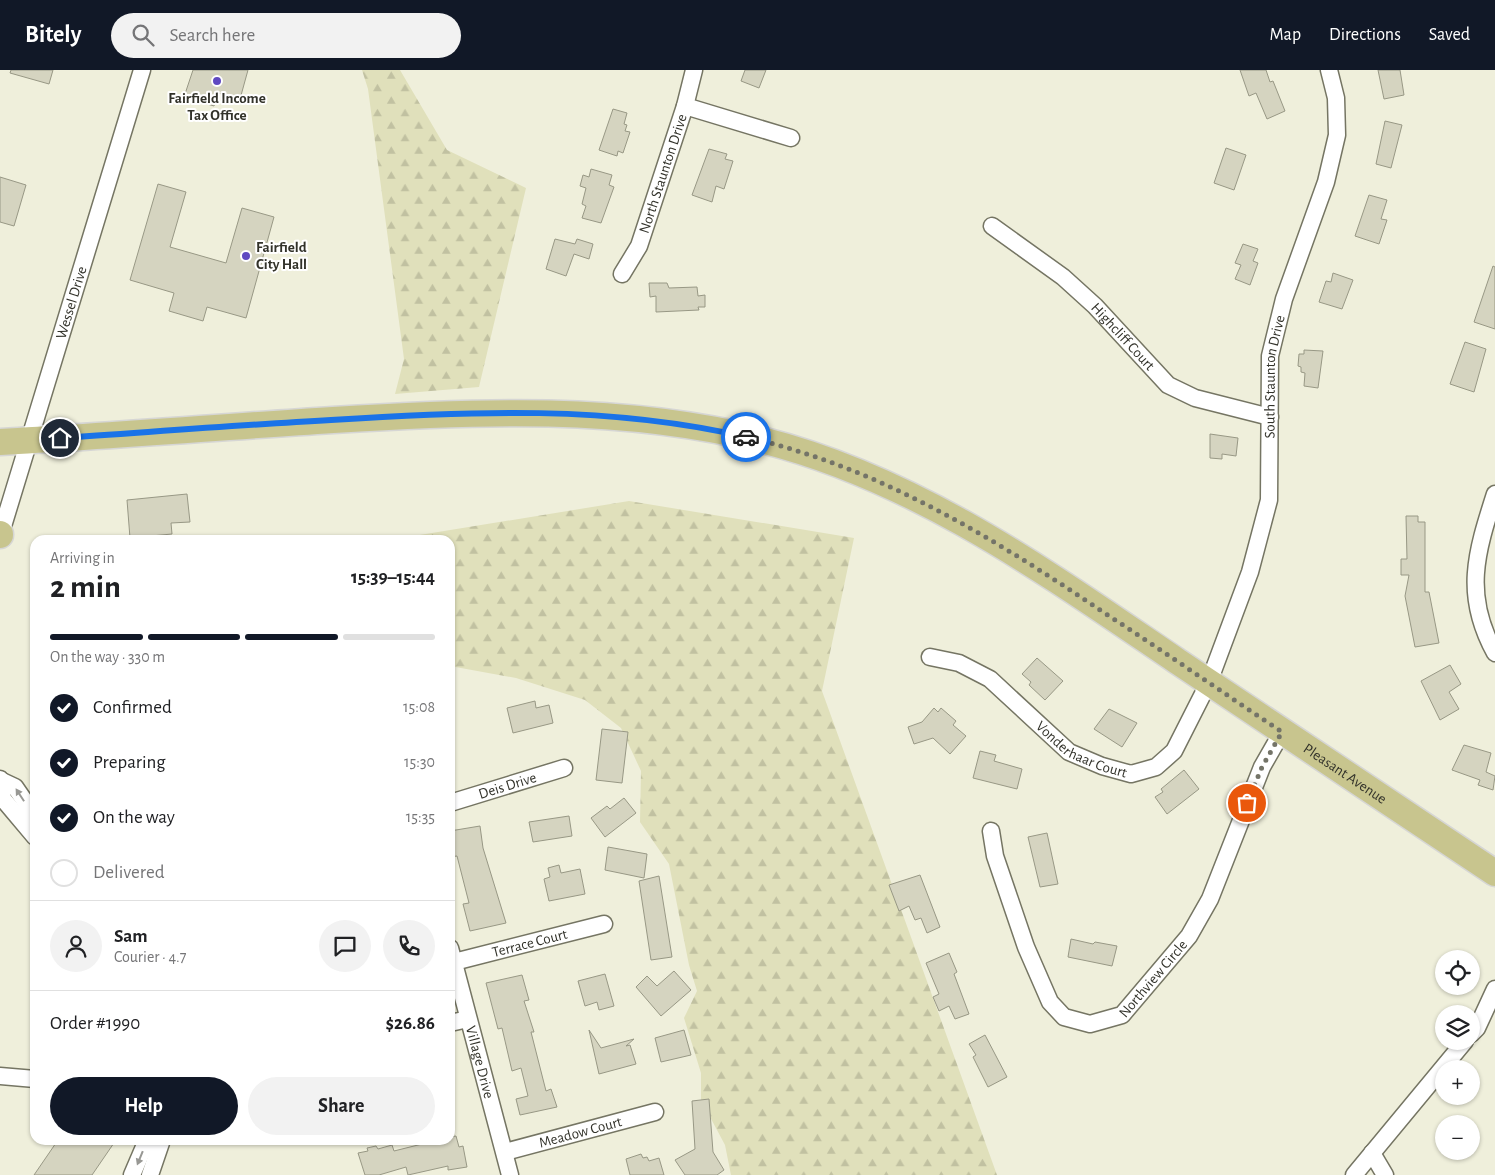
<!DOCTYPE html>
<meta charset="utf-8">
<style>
body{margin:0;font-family:"Alegreya Sans",sans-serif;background:#f2f2f2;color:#202124;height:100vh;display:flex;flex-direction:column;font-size:19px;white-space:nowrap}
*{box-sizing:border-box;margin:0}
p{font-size:16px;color:#757577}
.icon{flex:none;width:28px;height:28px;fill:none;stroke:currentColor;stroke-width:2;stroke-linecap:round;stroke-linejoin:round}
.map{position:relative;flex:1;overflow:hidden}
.sheet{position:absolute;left:30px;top:465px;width:425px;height:610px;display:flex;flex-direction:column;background:#fff;border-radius:15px;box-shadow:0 1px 4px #0004}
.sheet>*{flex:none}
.fabs{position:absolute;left:1435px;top:880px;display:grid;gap:10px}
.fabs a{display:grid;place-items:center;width:45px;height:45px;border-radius:50%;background:#fff;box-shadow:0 1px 4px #0004;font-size:25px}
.pin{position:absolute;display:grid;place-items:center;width:42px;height:42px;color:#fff;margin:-21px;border:2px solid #fff;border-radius:50%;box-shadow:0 1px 5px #0007}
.courier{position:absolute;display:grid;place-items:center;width:50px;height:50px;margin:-25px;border:4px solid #1a73e8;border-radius:50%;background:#fff;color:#222;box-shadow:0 1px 6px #0007}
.summary em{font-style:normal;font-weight:600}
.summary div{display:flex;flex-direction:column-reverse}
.summary{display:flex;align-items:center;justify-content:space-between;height:85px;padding:0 20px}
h1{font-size:32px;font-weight:600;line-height:38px}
.bar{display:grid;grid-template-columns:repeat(4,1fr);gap:8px 5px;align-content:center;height:60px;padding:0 20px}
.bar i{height:6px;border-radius:4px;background:#e0e0e0}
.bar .on{background:#111827}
.bar p{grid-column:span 4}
.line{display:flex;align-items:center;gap:12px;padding:0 20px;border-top:1px solid #e0e0e0}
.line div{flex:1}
.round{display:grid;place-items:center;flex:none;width:52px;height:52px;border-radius:26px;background:#f2f2f2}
ol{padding:0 20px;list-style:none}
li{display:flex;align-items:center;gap:15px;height:55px}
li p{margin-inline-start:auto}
li .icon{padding:5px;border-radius:50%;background:#111827;color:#fff;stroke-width:4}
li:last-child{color:#757577}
li i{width:28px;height:28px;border:2px solid #e0e0e0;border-radius:50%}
.button{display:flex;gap:10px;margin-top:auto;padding:10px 20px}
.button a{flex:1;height:58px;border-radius:30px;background:#111827;color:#fff;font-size:20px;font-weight:600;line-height:58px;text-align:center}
.button a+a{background:#f2f2f2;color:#202124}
header{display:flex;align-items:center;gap:30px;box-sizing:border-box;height:70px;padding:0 25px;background:#111827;color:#fff}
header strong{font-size:24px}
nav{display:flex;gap:28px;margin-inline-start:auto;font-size:18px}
.search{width:350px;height:45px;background:#f2f2f2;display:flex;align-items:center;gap:12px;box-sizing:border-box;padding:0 18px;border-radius:28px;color:#757577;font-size:19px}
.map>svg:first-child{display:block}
</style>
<header>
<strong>Bitely</strong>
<div class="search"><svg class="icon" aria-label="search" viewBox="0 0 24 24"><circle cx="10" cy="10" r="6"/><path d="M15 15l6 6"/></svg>Search here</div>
<nav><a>Map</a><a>Directions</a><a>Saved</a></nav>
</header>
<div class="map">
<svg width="1495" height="1105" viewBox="0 0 1495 1105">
<defs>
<pattern id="forest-firs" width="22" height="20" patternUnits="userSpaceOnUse" patternTransform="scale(1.25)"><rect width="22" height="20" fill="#e0e0bb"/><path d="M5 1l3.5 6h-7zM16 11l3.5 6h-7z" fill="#c1c1a1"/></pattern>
</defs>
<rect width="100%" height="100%" fill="#efefdb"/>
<path fill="url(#forest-firs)" d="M362,0H400L447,80L526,118L479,317L395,324L404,289L368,19Z
M629,431L854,468L822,621L997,1105H731L725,1075L701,1030V1003L684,948L697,921L689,895L669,794L640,752L641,701L621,658L585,630L516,608L450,596V470H389Z"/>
<path fill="#d5d4c0" stroke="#989885" d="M11,0H53L49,14L10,3Z
M193,0H248L240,29L218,23L214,36L184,27Z
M745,0H766L759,18L741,11Z
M1240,0H1266L1270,12L1273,11L1285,41L1267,49L1256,23L1249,26Z
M1378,0H1400L1404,25L1384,29Z
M613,39L627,43L624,54L627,55L625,61L630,62L623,83L618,81L617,86L599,80Z
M1385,51L1402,55L1391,98L1376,94Z
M1226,78L1246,85L1234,120L1214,113Z
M709,79L727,84L725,89L733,91L724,119L716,116L712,132L692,125Z
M591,99L612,105L609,115L614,117L601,153L582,148L586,136L582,134L586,118L580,116L583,105L589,107Z
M0,107L26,115L14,156L0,152Z
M158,114L186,122L170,177L226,193L242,138L274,147L246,248L207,237L203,251L169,241L174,223L130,210Z
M1369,125L1387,130L1381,149L1387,150L1379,174L1355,166Z
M555,169L575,174L577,169L593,174L589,189L574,184L566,206L546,199Z
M1243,174L1258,179L1253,191L1258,193L1250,215L1235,209L1241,195L1235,193Z
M1493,196L1495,197V259L1474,252Z
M1333,203L1353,210L1342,239L1319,232L1326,211L1331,212Z
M649,213H667L669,218L697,217L698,226L705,225V237H698L699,240L656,242V226L650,227Z
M1465,272L1486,279L1474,322L1450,314Z
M1304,280L1323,281L1318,318L1304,316L1305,303L1301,302V297L1298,296L1299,284H1304Z
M1210,364L1238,368L1236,386L1222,384V389L1210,388Z
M187,424L190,452L171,453L172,464L130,468L127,430Z
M1406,446H1418V452H1425V522H1429L1439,573L1415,577L1405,526L1409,505H1401V489H1407Z
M1037,588L1063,611L1045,630L1029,615L1031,612L1022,604Z
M1450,595L1461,614L1449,622L1459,639L1440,650L1421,611Z
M535,631L536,638L549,635L553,653L513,663L507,638Z
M934,638L938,642L941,638L956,651L953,655L966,666L950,684L933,668L914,674L908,657L922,652Z
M1109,639L1137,653L1122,677L1094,659Z
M602,659L628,662L622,713L596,710Z
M1464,675L1491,683L1486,702L1495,706L1493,720L1478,715L1480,710L1452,700Z
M980,681L996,685L994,691L1022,699L1017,719L973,708Z
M1184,700L1199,719L1167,744L1155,727L1163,722L1161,719Z
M624,728L636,743L605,767L591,748L607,736L610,739Z
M569,746L572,766L533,772L529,752Z
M480,756L483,778L506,853L470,861L463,834L469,833L457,786L450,787V761Z
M1047,763L1058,814L1040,817L1028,767Z
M608,777L647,784L644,808L605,800Z
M559,795L561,803L580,799L585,824L549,831L544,809L550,807L548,798Z
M920,805L940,857L927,863L921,848L915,850L909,836L899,841L889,815Z
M659,806L672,887L651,890L639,811Z
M1071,869L1093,874L1095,872L1117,876L1112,896L1068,887Z
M949,883L957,902L954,904L969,944L955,949L949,936L939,941L933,927L939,924L926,893Z
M674,901L691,920L661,946L636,917L647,906L657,916Z
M605,904L614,936L599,940L597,932L585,936L578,911Z
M522,905L529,930L524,931L534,962H531L546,1021L551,1019L557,1037L520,1045L516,1029L528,1026L521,998L512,1001L502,958L498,959L486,913Z
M589,960L601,978L634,969L626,976L630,975L636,994L599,1004Z
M684,960L691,985L661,992L655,968Z
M985,965L1007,1007L988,1017L973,987L976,985L969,974Z
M709,1029L713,1082L724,1100L717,1105H685L675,1090L695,1079L692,1031Z
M456,1066L459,1077L463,1076L467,1097L448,1100V1096L408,1105L406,1097L379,1105H365L358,1083L368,1081L367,1078L376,1076L378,1079L392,1075L394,1081L438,1070H450V1067Z
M58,1070H116L92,1105H34Z
M641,1084L643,1088L647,1087L649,1091L659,1088L664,1105H630L626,1089Z"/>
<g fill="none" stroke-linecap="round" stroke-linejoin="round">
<g stroke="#757563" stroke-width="19">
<g id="minor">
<path d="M685,36L791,68"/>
<path id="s1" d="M992,156L1063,207L1095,236L1168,315L1195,328L1270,347"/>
<path id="s2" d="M622,204L639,176L685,36L694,0"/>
<path d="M1495,424C1476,483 1463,525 1495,583"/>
<path id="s3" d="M0,466L142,0"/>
<path id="s4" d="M930,587L959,593L990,609L1069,682L1102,696L1131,704L1156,697L1174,681L1209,612L1250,502L1269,430L1270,286L1284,229L1326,112L1337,65L1336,28L1329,0"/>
<path d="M0,709L3,729L35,767"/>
<path d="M0,710L15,717L35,746"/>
<path id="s5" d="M450,733L564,698"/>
<path id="s6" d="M991,761L995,786L1026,877L1050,932L1064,947L1090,954L1122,945L1189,866L1210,829L1262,697L1282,662"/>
<path id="s7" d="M450,878L510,1105"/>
<path id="s8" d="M454,892L604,854"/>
<path d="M450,953L468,949"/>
<path d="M1471,964L1477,958L1495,919"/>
<path d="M0,1006L35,1009"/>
<path id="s9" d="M505,1082L655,1042"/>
<path d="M1372,1083L1385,1105"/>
<path d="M132,1105L147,1070"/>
<path d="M150,1105L162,1070"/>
<path d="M1354,1105L1465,971"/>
</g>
</g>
<g stroke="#d6d6d4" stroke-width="29">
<g id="primary">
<path id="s10" d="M0,372C111,366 222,357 333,350C477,341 621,335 762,370C917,409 1047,503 1177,591C1283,662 1389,733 1495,803"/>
<path d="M0,464V465"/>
</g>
</g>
<use href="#minor" stroke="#fff" stroke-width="16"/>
<use href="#primary" stroke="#c8c58e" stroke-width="26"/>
</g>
<defs><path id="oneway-solid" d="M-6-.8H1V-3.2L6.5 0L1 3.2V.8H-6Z" transform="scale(1.25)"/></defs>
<g fill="#989894">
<use href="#oneway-solid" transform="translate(20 725) rotate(-123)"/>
<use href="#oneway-solid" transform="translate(140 1088) rotate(112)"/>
</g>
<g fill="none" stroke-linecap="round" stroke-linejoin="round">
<path stroke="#747468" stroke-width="5" stroke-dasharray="0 9" d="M746,367C878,397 992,467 1103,542C1163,581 1222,622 1282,662L1262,697L1247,733"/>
<path stroke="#1a73e8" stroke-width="6" d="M60,368C150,362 241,355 331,350C470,341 609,335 746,367"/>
</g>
<g fill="#5f49c1" stroke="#fff" stroke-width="2">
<circle cx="217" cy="11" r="5"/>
<circle cx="246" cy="186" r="5"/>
</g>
<g text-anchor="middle" stroke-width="4" stroke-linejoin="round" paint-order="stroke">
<g font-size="15" font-weight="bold" fill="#32322a" stroke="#fff">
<text x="217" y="33">Fairfield Income<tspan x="217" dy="17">Tax Office</tspan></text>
<text x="256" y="182" text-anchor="start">Fairfield<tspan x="256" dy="17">City Hall</tspan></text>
</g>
<g font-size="15" fill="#32322a" stroke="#fff">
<text dy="5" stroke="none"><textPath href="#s2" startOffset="109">North Staunton Drive</textPath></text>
<text dy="5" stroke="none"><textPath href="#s3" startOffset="244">Wessel Drive</textPath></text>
<text dy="5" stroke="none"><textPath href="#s1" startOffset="172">Highcliff Court</textPath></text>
<text dy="5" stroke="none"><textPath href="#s4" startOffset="681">South Staunton Drive</textPath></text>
<text dy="5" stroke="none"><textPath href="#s4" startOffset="182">Vonderhaar Court</textPath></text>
<text dy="5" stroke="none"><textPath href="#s10" startOffset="1440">Pleasant Avenue</textPath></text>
<text dy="5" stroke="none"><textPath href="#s5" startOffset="60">Deis Drive</textPath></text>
<text dy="5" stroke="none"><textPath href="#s8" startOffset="78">Terrace Court</textPath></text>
<text dy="5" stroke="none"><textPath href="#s6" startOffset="310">Northview Circle</textPath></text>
<text dy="5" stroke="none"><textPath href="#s7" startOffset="118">Village Drive</textPath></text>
<text dy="5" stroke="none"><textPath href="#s9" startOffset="78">Meadow Court</textPath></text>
</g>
</g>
</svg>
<div class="fabs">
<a><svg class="icon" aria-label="locate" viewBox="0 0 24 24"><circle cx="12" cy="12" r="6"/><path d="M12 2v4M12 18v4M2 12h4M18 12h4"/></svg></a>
<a><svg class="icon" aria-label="layers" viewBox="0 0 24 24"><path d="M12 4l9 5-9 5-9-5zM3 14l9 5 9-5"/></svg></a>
<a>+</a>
<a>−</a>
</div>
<div class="pin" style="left:1247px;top:733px;background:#ea580c"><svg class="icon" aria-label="bag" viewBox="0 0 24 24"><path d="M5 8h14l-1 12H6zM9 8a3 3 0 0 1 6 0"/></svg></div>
<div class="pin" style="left:60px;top:368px;background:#1f2937"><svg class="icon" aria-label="home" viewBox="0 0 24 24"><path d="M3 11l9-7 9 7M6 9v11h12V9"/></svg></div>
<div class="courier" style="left:746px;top:367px"><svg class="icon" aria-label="car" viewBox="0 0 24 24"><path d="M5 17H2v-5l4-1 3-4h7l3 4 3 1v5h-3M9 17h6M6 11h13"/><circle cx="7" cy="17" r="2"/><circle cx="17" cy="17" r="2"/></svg></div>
<section class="sheet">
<div class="summary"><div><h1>2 min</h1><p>Arriving in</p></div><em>15:39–15:44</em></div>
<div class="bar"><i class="on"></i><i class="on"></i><i class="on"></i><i></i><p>On the way · 330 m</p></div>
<ol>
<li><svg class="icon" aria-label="check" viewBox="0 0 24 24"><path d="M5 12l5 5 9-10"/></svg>Confirmed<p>15:08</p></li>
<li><svg class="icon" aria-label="check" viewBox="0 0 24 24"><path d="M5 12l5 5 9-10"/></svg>Preparing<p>15:30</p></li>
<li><svg class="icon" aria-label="check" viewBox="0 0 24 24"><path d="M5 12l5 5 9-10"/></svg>On the way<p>15:35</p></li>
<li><i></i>Delivered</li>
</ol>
<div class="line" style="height:90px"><a class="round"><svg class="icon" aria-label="person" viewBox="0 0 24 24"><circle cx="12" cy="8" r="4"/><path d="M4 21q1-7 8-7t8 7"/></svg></a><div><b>Sam</b><p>Courier · 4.7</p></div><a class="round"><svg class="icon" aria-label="chat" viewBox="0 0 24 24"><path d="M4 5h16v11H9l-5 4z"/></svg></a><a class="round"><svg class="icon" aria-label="phone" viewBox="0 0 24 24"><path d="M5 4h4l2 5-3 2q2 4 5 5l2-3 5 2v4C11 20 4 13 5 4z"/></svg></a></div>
<div class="line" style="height:65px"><div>Order #1990</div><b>$26.86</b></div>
<div class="button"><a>Help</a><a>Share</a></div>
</section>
</div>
